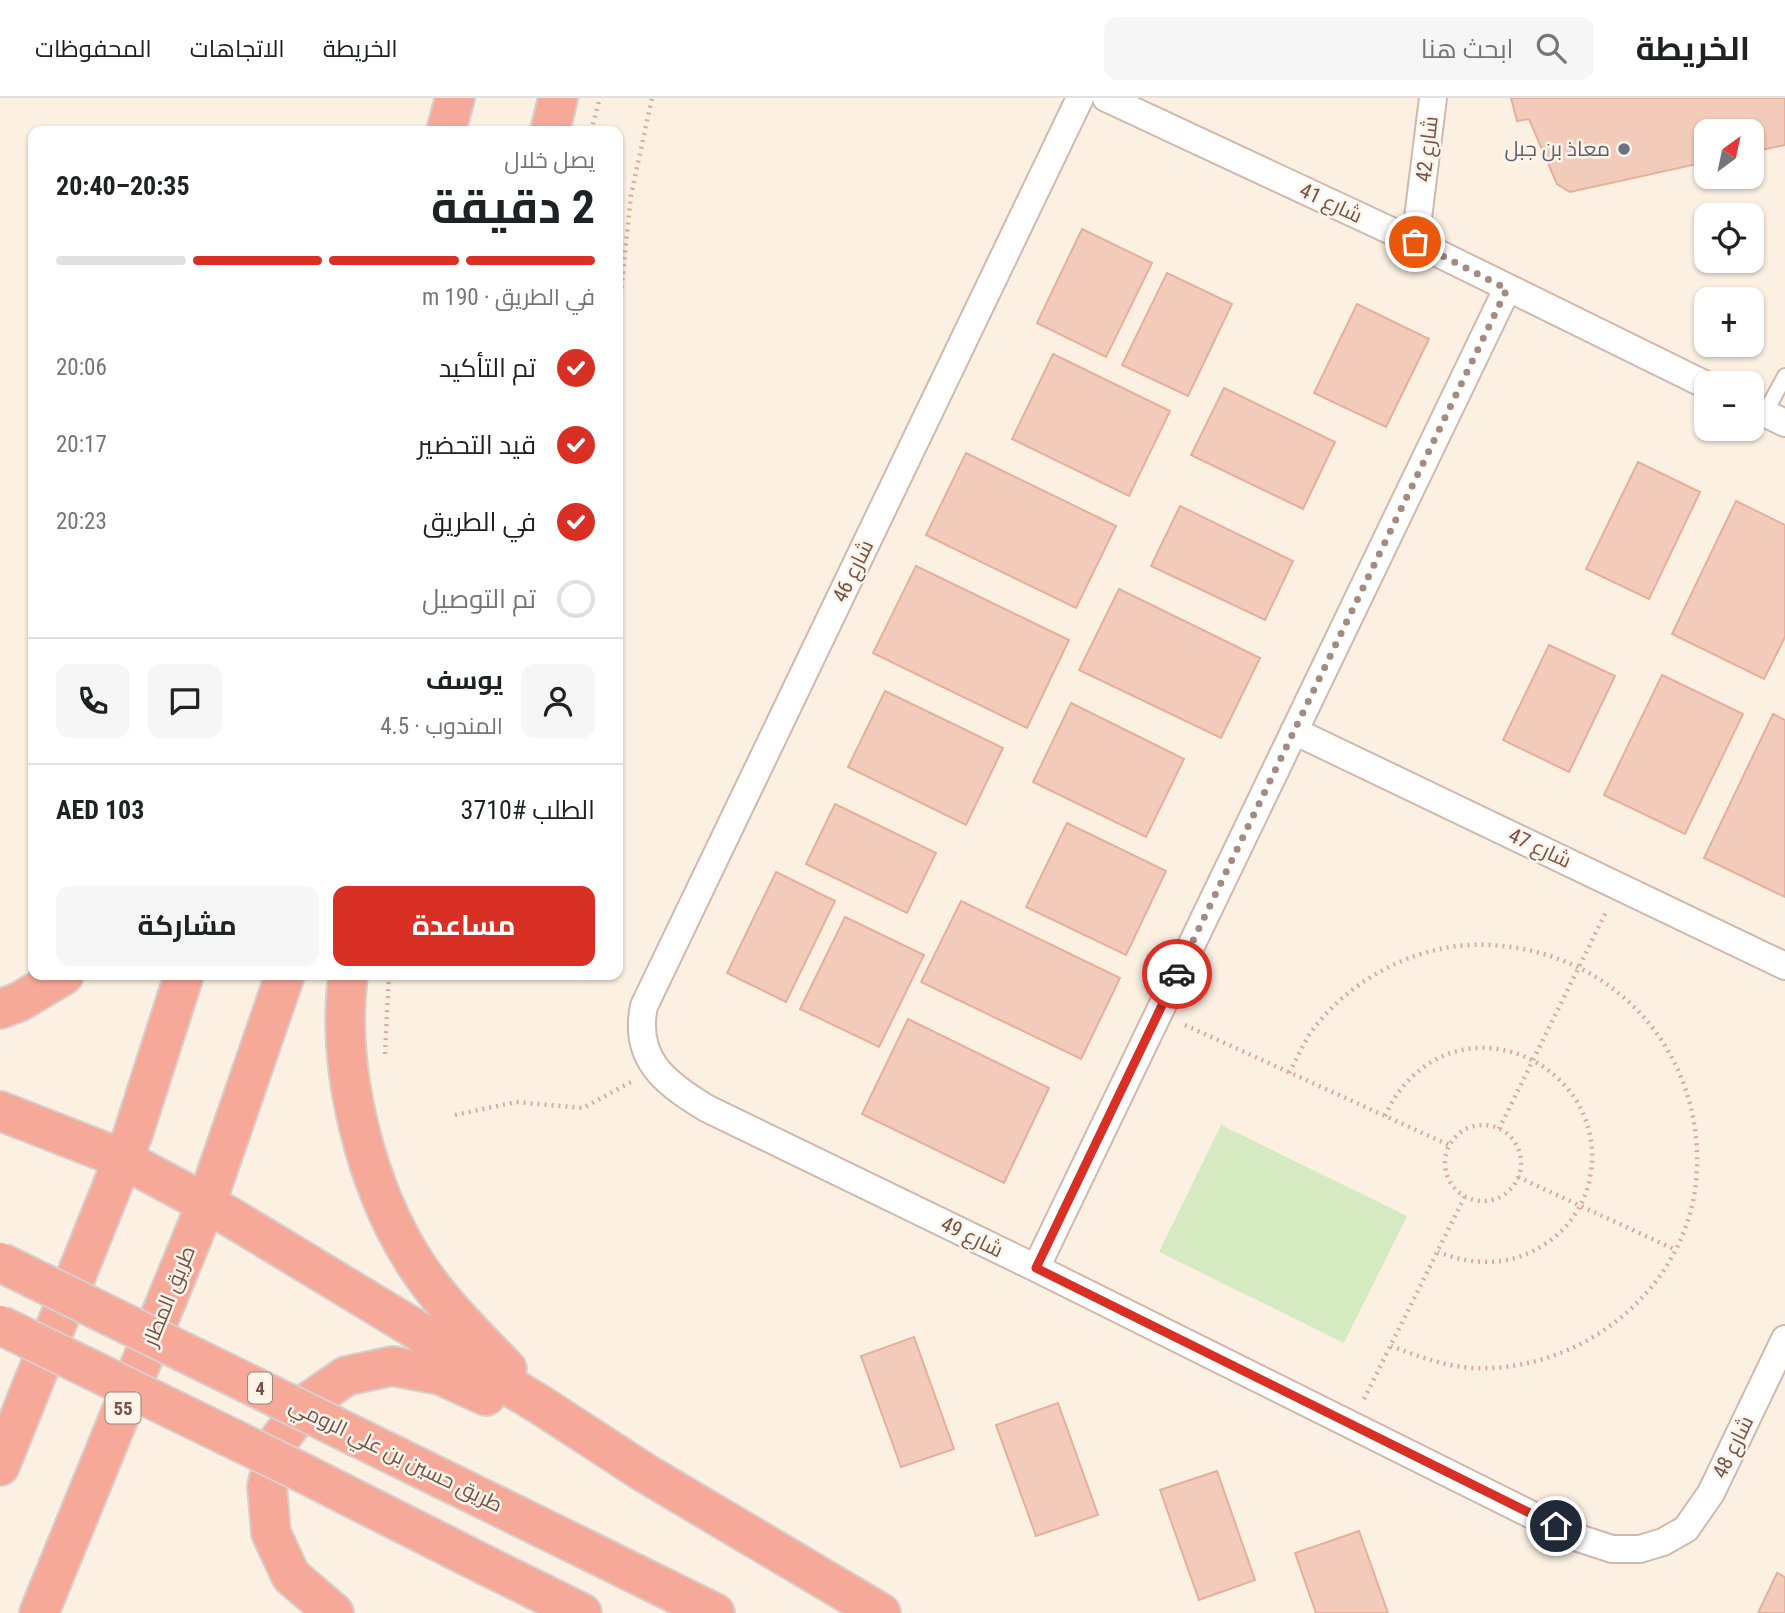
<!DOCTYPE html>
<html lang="ar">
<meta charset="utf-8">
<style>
body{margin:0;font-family:"Roboto Condensed",Cairo,sans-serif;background:#f6f6f6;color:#202124;direction:rtl;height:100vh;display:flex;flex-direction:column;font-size:26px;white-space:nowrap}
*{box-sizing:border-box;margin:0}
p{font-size:23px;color:#757577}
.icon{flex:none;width:38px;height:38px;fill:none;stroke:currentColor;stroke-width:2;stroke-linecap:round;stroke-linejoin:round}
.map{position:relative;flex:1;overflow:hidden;direction:ltr}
.side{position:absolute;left:28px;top:28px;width:595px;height:854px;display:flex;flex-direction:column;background:#fff;border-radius:14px;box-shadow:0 2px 5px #0004;direction:rtl}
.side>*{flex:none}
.needle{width:46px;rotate:33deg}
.fabs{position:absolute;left:1694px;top:21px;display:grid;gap:14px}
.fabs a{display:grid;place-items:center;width:70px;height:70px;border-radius:14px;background:#fff;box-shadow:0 2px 5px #0004;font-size:35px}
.pin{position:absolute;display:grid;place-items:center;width:60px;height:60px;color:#fff;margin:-30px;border:4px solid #fff;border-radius:50%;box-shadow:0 2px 7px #0007}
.courier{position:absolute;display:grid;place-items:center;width:70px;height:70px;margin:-35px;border:5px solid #d93025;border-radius:50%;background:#fff;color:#222;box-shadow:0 2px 9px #0007}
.summary em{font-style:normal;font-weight:700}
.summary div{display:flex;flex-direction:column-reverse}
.summary{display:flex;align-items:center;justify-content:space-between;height:119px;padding:0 28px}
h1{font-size:46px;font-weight:700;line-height:52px}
.bar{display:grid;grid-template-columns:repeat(4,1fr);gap:10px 7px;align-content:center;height:84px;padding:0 28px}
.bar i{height:9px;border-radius:5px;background:#e0e0e0}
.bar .selected{background:#d93025}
.bar p{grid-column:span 4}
.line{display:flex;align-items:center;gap:18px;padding:0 28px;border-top:2px solid #e0e0e0}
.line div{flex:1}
.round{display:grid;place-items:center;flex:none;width:74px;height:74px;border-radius:14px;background:#f6f6f6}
ol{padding:0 28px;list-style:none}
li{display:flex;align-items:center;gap:21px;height:77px}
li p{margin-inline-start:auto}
li .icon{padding:7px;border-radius:50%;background:#d93025;color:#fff;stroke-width:4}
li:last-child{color:#757577}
li i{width:38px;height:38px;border:4px solid #e0e0e0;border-radius:50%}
.cta{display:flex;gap:14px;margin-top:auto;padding:14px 28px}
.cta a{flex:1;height:80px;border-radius:14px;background:#d93025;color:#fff;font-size:28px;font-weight:700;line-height:80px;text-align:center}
.cta a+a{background:#f6f6f6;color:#202124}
header{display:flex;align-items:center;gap:42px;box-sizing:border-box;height:98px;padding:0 35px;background:#fff;border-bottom:2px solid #e0e0e0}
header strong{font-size:33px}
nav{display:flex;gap:38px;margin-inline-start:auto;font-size:24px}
.search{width:490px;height:63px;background:#f6f6f6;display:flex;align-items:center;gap:18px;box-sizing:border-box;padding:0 24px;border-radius:14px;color:#757577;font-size:26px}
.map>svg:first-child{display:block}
</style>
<header>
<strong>الخريطة</strong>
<div class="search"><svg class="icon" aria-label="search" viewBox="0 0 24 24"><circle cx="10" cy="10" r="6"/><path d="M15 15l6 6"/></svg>ابحث هنا</div>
<nav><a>الخريطة</a><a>الاتجاهات</a><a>المحفوظات</a></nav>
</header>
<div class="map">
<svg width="1785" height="1515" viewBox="0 0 1785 1515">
<rect width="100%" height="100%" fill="#fcf0e3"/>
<path fill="#d5eac1" d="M1221,1027L1407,1118L1344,1245L1159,1154Z"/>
<path fill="#f2cbba" stroke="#e5b09a" stroke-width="2" d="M1511,0H1785V47L1752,54V33H1706V64L1570,94L1557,86L1529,21L1517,23Z
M1082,131L1152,165L1106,259L1037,225Z
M1167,175L1232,206L1188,298L1122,267Z
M1357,206L1429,241L1386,329L1314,295Z
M1053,256L1170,313L1129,398L1012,341Z
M1224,290L1335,344L1303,411L1191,357Z
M966,355L1116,428L1076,510L926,437Z
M1638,364L1700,394L1649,501L1586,471Z
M1736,403L1785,427V539L1764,581L1672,536Z
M1180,408L1293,463L1265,522L1151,468Z
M916,468L1069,542L1027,630L873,555Z
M1119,491L1260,560L1221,640L1079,572Z
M1549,547L1615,578L1569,674L1503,642Z
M1662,577L1743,616L1685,736L1604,697Z
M885,593L1003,650L966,727L848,669Z
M1071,605L1184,661L1146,739L1033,684Z
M1773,616L1785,622V799L1704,760Z
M835,706L936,755L907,815L806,766Z
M1067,725L1166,773L1126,857L1026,809Z
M776,774L835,803L786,904L727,875Z
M961,803L1120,880L1081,961L921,884Z
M845,819L924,857L879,949L800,911Z
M908,921L1049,990L1004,1085L862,1016Z
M914,1239L954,1351L901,1369L861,1258Z
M1058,1305L1098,1417L1036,1438L996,1327Z
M1217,1373L1255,1482L1199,1502L1160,1392Z
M1359,1433L1388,1515H1316L1295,1455Z
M1777,1475L1785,1479V1515H1758Z"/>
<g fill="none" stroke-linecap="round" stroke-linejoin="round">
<g stroke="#d0b9ac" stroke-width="18">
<path id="lane" d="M1765,315L1785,278"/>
</g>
<g stroke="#d0b9ac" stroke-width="30">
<path id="street" d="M1080,0L644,908C633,961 665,985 706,1010L1036,1170L1578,1440L1612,1451H1640L1663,1444L1686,1431L1711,1395L1785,1241
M1106,0L1415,144L1706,287
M1415,144L1433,0
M1752,309L1785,325
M1294,633L1785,868
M1036,1170L1507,191"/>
</g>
<g stroke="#d8cfcc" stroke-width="42">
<path id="highway" d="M446,33L455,0
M550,33L558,0
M348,877C336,972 366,1092 419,1171C444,1208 476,1239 507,1271
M0,911L19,904L64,877
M0,1013L123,1061L227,1117L539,1306L645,1375L881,1515
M0,1368L133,1036L184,877
M518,1418L715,1515
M487,1468L582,1515
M39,1515L206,1106L285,877
M334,1515L291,1478L271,1435L267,1388L279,1342L307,1305L346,1278L392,1268L440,1277L486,1298"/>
</g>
<path stroke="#d7ae9d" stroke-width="4.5" stroke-dasharray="2 5" stroke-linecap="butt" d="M591,33L600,0
M618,224L631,97L652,0
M1185,927L1449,1047
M385,956L389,877
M1289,975C1296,962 1302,949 1309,937C1344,886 1408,850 1470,847C1598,842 1701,940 1697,1070C1693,1187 1585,1275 1472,1270C1444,1268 1417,1258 1391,1248
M455,1017L516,1004L583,1010L631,984
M1385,1018C1391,1005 1398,993 1408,983C1481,905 1610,976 1590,1079C1586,1104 1570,1129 1548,1144C1514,1168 1476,1169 1438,1154
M1445 1065a38 38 0 1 1 76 0a38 38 0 1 1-76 0Z
M1499,1031L1606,814
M1518,1079L1676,1152
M1364,1301L1465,1098"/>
<use href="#lane" stroke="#fff" stroke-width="14"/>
<use href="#street" stroke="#fff" stroke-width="26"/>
<use href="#highway" stroke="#f7a999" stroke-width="38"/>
<g stroke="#d8cfcc" stroke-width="42" stroke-linecap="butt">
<path id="highway-bridge" d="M0,1164L518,1418
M0,1227L299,1373L487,1468"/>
</g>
<use href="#highway-bridge" stroke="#f7a999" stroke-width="38"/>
</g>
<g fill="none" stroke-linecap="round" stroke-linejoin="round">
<path stroke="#a48b7f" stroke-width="7" stroke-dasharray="0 12.6" d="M1177,876L1507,191L1415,144"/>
<path stroke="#d93025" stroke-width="9" d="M1177,876L1036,1170L1556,1428"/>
</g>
<circle fill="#6b7280" stroke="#fff4e9" stroke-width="2.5" cx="1624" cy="51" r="7"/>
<g text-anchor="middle" stroke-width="5" stroke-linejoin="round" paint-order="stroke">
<g fill="#fff4e9" stroke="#9e8479" stroke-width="2">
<rect x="248" y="1274.5" width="24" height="31" rx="5"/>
<rect x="105.5" y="1294.5" width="35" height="31" rx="5"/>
</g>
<g font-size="19" font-weight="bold" fill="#745449">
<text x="260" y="1297">4</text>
<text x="123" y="1317">55</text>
</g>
<g font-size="21" fill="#745449" stroke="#fff4e9">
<text transform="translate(1427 51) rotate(-83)" y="7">شارع 42</text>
<text transform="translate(1331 105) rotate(25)" y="7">شارع 41</text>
<text transform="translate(853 473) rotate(-64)" y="7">شارع 46</text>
<text transform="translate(1540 750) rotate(25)" y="7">شارع 47</text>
<text transform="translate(972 1139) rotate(26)" y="7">شارع 49</text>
<text transform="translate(169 1198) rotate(-68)" y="7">طريق المطار</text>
<text transform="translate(1733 1349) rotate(-64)" y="7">شارع 48</text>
<text transform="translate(396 1357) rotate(26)" y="7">طريق حسين بن علي الرومي</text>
</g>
<g font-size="21" fill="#5b616d" stroke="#fff4e9" text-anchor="end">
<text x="1610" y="58">معاذ بن جبل</text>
</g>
</g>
</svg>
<div class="fabs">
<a><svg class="needle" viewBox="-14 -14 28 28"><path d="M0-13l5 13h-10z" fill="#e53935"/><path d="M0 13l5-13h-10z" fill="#757577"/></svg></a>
<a><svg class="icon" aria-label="locate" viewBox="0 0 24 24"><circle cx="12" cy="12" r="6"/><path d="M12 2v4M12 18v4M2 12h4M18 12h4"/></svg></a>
<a>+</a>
<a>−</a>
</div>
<div class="pin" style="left:1415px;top:144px;background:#ea580c"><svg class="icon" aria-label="bag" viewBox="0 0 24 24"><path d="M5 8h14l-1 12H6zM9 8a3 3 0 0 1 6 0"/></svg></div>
<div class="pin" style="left:1556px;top:1428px;background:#1f2937"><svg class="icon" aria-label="home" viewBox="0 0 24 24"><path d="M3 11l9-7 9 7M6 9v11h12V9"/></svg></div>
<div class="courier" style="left:1177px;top:876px"><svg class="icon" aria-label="car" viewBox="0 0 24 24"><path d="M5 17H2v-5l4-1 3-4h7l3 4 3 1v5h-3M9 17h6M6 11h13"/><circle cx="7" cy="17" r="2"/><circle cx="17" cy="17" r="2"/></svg></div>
<section class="side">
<div class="summary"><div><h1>2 دقيقة</h1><p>يصل خلال</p></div><em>20:35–20:40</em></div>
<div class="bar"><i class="selected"></i><i class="selected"></i><i class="selected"></i><i></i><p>في الطريق · 190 m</p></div>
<ol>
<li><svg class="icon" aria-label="check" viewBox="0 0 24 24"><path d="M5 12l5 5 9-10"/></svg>تم التأكيد<p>20:06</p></li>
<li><svg class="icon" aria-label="check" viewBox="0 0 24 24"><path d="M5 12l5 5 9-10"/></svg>قيد التحضير<p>20:17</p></li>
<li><svg class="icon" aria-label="check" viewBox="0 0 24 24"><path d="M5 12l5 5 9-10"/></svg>في الطريق<p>20:23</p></li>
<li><i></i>تم التوصيل</li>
</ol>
<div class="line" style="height:126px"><a class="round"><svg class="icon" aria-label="person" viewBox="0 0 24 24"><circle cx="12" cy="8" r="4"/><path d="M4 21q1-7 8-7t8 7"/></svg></a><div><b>يوسف</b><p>المندوب · 4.5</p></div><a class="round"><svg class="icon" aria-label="chat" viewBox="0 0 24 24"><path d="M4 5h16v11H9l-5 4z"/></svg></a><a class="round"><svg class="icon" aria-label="phone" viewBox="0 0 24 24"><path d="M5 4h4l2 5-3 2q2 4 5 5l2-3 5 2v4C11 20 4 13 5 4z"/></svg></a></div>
<div class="line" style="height:91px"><div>الطلب #3710</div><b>AED 103</b></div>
<div class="cta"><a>مساعدة</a><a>مشاركة</a></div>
</section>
</div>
